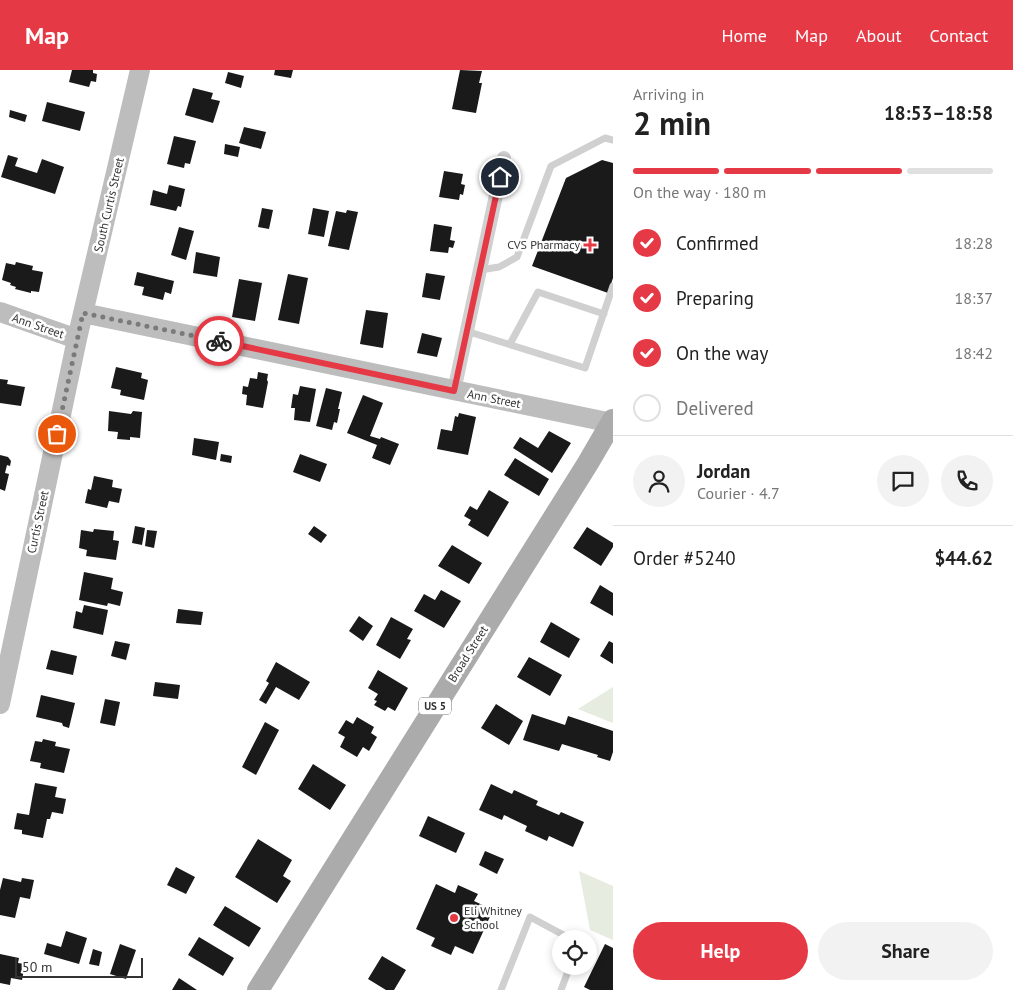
<!DOCTYPE html>
<meta charset="utf-8">
<style>
body{margin:0;font-family:"PT Sans",sans-serif;background:#f2f2f2;color:#222;height:100vh;display:flex;flex-direction:column;font-size:19px;white-space:nowrap}
*{box-sizing:border-box;margin:0}
p{font-size:16px;color:#767676}
.icon{flex:none;width:28px;height:28px;fill:none;stroke:currentColor;stroke-width:2;stroke-linecap:round;stroke-linejoin:round}
.map{position:relative;flex:1;overflow:hidden}
.panel{display:flex;flex-direction:column;background:#fff;width:400px}
.panel>*{flex:none}
.buttons{position:absolute;left:552px;top:860px;display:grid;gap:10px}
.buttons a{display:grid;place-items:center;width:45px;height:45px;border-radius:50%;background:#fff;box-shadow:0 2px 8px #0003;font-size:25px}
.scale{position:absolute;left:15px;bottom:12px;width:128px;box-sizing:border-box;padding-left:5px;border:2px solid #333;border-top:0;font-size:14px;line-height:18px;white-space:nowrap;color:#333;-webkit-text-stroke:4px #fff;paint-order:stroke}
.pin{position:absolute;display:grid;place-items:center;width:42px;height:42px;color:#fff;margin:-21px;border:2px solid #fff;border-radius:50%;box-shadow:0 1px 5px #0007}
.courier{position:absolute;display:grid;place-items:center;width:50px;height:50px;margin:-25px;border:4px solid #e63946;border-radius:50%;background:#fff;color:#222;box-shadow:0 1px 6px #0007}
.overview em{font-style:normal;font-weight:700}
.overview div{display:flex;flex-direction:column-reverse}
.overview{display:flex;align-items:center;justify-content:space-between;height:85px;padding:0 20px}
h1{font-size:32px;font-weight:700;line-height:38px}
.bar{display:grid;grid-template-columns:repeat(4,1fr);gap:8px 5px;align-content:center;height:60px;padding:0 20px}
.bar i{height:6px;border-radius:4px;background:#e0e0e0}
.bar .current{background:#e63946}
.bar p{grid-column:span 4}
.line{display:flex;align-items:center;gap:12px;padding:0 20px;border-top:1px solid #e0e0e0}
.line div{flex:1}
.round{display:grid;place-items:center;flex:none;width:52px;height:52px;border-radius:26px;background:#f2f2f2}
ol{padding:0 20px;list-style:none}
li{display:flex;align-items:center;gap:15px;height:55px}
li p{margin-inline-start:auto}
li .icon{padding:5px;border-radius:50%;background:#e63946;color:#fff;stroke-width:4}
li:last-child{color:#767676}
li i{width:28px;height:28px;border:2px solid #e0e0e0;border-radius:50%}
.primary-button{display:flex;gap:10px;margin-top:auto;padding:10px 20px}
.primary-button a{flex:1;height:58px;border-radius:30px;background:#e63946;color:#fff;font-size:20px;font-weight:700;line-height:58px;text-align:center}
.primary-button a+a{background:#f2f2f2;color:#222}
header{display:flex;align-items:center;gap:30px;box-sizing:border-box;height:70px;padding:0 25px;background:#e63946;color:#fff}
header strong{font-size:24px}
nav{display:flex;gap:28px;margin-inline-start:auto;font-size:18px}
main{display:flex;flex:1;min-height:0}
.map>svg:first-child{display:block}
</style>
<header>
<strong>Map</strong>
<nav><a>Home</a><a>Map</a><a>About</a><a>Contact</a></nav>
</header>
<main>
<div class="map">
<svg width="613" height="920" viewBox="0 0 613 920">
<rect width="100%" height="100%" fill="#fff"/>
<path fill="#e6ecdf" d="M613,617V653L578,639Z
M579,801L613,816V870L590,860Z"/>
<path fill="#1a1a1a" d="M72,0H93V3L97,4L96,12L91,11L89,17L69,12Z
M275,0H293L291,8L274,5Z
M460,0L482,1L479,13H482L476,43L452,39Z
M228,2L244,6L241,18L225,13Z
M193,18L213,23L211,29L220,31L213,53L185,45Z
M47,32L85,42L80,61L42,51Z
M10,40L27,45L25,52L9,47Z
M244,57L266,62L261,79L239,73Z
M174,66L196,71L190,94L185,93L184,98L167,94Z
M225,74L240,77L238,87L224,84Z
M8,85L18,88L15,96L37,103L42,89L64,97L55,124L1,107Z
M602,90L613,93V208L608,223L532,196L566,108Z
M444,101L463,104L461,114L465,115L463,125L460,124L459,130L439,127Z
M169,115L185,119L181,137L178,136L176,141L150,135L153,120L167,124Z
M262,138L273,140L269,159L258,157Z
M313,138L329,141L324,167L308,164Z
M347,140L358,142L349,180L328,176L336,141L346,143Z
M434,154L452,157L450,170L455,171L453,178L449,177L448,183L430,181Z
M179,157L194,161L186,190L171,185Z
M196,182L220,187L217,207L193,203Z
M16,192L33,196L32,200L43,202L39,222L31,221V223L15,219L16,217L10,215L11,213L2,210L6,193L15,195Z
M137,202L174,211L171,224L165,222L163,230L142,225L144,217L134,215Z
M426,203L445,206L440,230L422,227Z
M288,204L308,208L299,254L278,250Z
M239,209L262,213L255,251L232,247Z
M366,240L388,243L383,278L360,274Z
M422,263L442,268L437,287L417,283Z
M116,297L142,303L141,308L148,310L144,330L120,325L121,320L111,318Z
M258,302L268,304L267,310L268,312L263,338L246,335L247,325L242,324L243,316L248,317L250,308L257,309Z
M0,309L8,310L7,314L25,317L21,336L0,333Z
M300,316L316,319L310,352L294,350L295,338H291L293,324L298,325Z
M326,318L342,322L338,339H340L337,353L334,352L332,360L316,356Z
M363,325L383,333L370,366L380,369L381,367L399,374L390,395L372,388L377,375L347,363Z
M109,341L131,344L133,341L142,342L140,368L130,367V370L117,369L118,362L108,361Z
M459,343L476,347L468,385L437,379L441,359L452,361L455,346L458,347Z
M549,361L571,373L552,403L513,378L520,367L538,378Z
M194,368L219,372L216,390L192,385Z
M221,384L232,386L231,393L220,391Z
M300,384L327,394L320,412L293,402Z
M0,385L8,387L11,391L10,396L7,395L5,403L9,404L5,421L0,419Z
M515,388L549,409L539,426L504,405Z
M94,406L113,410L112,417L122,419L119,433L109,431L107,438L85,433L88,419L91,420Z
M489,420L509,432L488,467L468,455L471,450L464,446L470,436L477,440Z
M135,456L145,458L142,475L132,473Z
M314,456L327,465L321,473L308,464Z
M587,457L613,473V477L601,496L573,478Z
M94,459L114,461L113,470L119,471L116,490L86,486L87,480L79,478L81,460L93,462Z
M147,460L157,461L154,478L145,476Z
M452,475L482,493L469,514L438,496Z
M84,502L113,508L111,519L123,522L120,536L108,533L107,536L79,530Z
M600,515L613,523V546L590,533Z
M441,520L461,531L444,558L414,541L424,524L435,530Z
M84,535L108,540L103,565L73,558L76,541L82,543Z
M178,539L203,542L201,555L176,553Z
M359,546L373,556L363,571L349,561Z
M391,547L413,559L407,569L411,570L400,589L376,575Z
M551,552L580,569L569,588L540,572Z
M115,571L130,574L126,590L111,586Z
M609,571L613,573V594L600,586Z
M51,580L77,586L73,605L46,599Z
M529,587L562,605L550,626L517,607Z
M276,592L310,612L299,630L276,617L266,634L259,630L269,613L266,611Z
M378,600L408,618L395,641L388,637L385,641L374,635L377,631L374,630L378,624L368,618Z
M155,612L180,615L178,629L153,626Z
M41,625L75,633L69,658L63,656L62,653L36,647Z
M105,629L120,632L115,656L100,653Z
M496,634L523,651L509,675L481,658Z
M532,644L565,655L568,646L613,661V682L610,691L597,687L598,685L562,674L559,681L523,670Z
M357,647L374,657L371,663L377,667L369,681L363,677L357,687L340,677L345,667L338,663L346,650L353,654Z
M265,652L279,660L256,705L242,697Z
M43,669L56,672L55,676L70,679L64,703L40,698L41,693L30,691L35,671L42,672Z
M313,694L346,715L330,740L298,719Z
M35,713L57,717L55,727L66,729L63,744L52,742L50,749H47L43,768L22,764V760L14,759L17,743L29,745Z
M491,714L512,724L514,720L538,731L536,735L559,745L561,742L584,752L573,777L549,766L547,771L525,761L527,756L504,745L502,750L479,740Z
M428,746L465,763L456,783L419,766Z
M258,769L292,790L283,806L291,811L277,833L235,807Z
M485,781L504,789L497,804L479,795Z
M176,797L195,807L186,824L167,815Z
M3,808L21,812L22,808L34,810L30,829L20,827L15,848L0,845V820Z
M436,814L455,823L458,815L478,824L474,831L493,840L473,884L455,876L451,885L431,876L435,868L416,859Z
M225,836L261,858L249,877L213,855Z
M66,861L87,868L79,894L44,884L47,873L61,877Z
M199,867L234,888L223,906L188,885Z
M120,874L136,880L126,909L110,904Z
M605,874L613,878V920H590L584,917Z
M93,879L102,882L99,896L89,894Z
M0,884L19,888L18,893L25,894L22,910L11,908L10,915L0,913Z
M382,886L406,900L394,920H386L368,909Z
M179,908L197,920H172Z"/>
<g fill="none" stroke-linecap="round" stroke-linejoin="round">
<path stroke="#d0d0d0" stroke-width="7" d="M480,200L499,197L517,187L551,96L605,68L613,70
M466,261L585,298L613,216
M510,274L538,222L604,244
M501,920L530,847L571,869
M561,920L570,896"/>
<path stroke="#d0d0d0" stroke-width="14" d="M454,321L504,88"/>
<path stroke="#bdbdbd" stroke-width="20" d="M0,242L77,269
M83,243L612,353
M0,634L77,269L140,0"/>
<path stroke="#ababab" stroke-width="22" d="M258,920L588,393L613,350"/>
</g>
<g fill="none" stroke-linecap="round" stroke-linejoin="round">
<path stroke="#7a7a7a" stroke-width="5" stroke-dasharray="0 9" d="M57,364L83,243L219,271"/>
<path stroke="#e63946" stroke-width="6" d="M219,271L454,321L500,107"/>
</g>
<g fill="#e63946" stroke="#fff" stroke-width="2">
<path d="M587.5 167.5h5v5h5v5h-5v5h-5v-5h-5v-5h5z"/>
<circle cx="454" cy="848" r="5"/>
</g>
<g text-anchor="middle" stroke-width="5" stroke-linejoin="round" paint-order="stroke">
<rect fill="#fff" stroke="#707070" stroke-width="1" x="419" y="627.5" width="32" height="17" rx="4"/>
<g font-size="11" font-weight="bold" fill="#333">
<text x="435" y="640">US 5</text>
</g>
<g font-size="12" fill="#333" stroke="#fff">
<text transform="translate(109 135) rotate(-77)" y="4">South Curtis Street</text>
<text transform="translate(38 256) rotate(19)" y="4">Ann Street</text>
<text transform="translate(494 329) rotate(11)" y="4">Ann Street</text>
<text transform="translate(38 452) rotate(-78)" y="4">Curtis Street</text>
<text transform="translate(468 584) rotate(-58)" y="4">Broad Street</text>
</g>
<g font-size="12" fill="#333" stroke="#fff" text-anchor="end">
<text x="580" y="179">CVS Pharmacy</text>
<text x="464" y="845" text-anchor="start">Eli Whitney<tspan x="464" dy="14">School</tspan></text>
</g>
</g>
</svg>
<div class="buttons">
<a><svg class="icon" aria-label="locate" viewBox="0 0 24 24"><circle cx="12" cy="12" r="6"/><path d="M12 2v4M12 18v4M2 12h4M18 12h4"/></svg></a>
</div>
<div class="scale">50 m</div>
<div class="pin" style="left:57px;top:364px;background:#ea580c"><svg class="icon" aria-label="bag" viewBox="0 0 24 24"><path d="M5 8h14l-1 12H6zM9 8a3 3 0 0 1 6 0"/></svg></div>
<div class="pin" style="left:500px;top:107px;background:#1f2937"><svg class="icon" aria-label="home" viewBox="0 0 24 24"><path d="M3 11l9-7 9 7M6 9v11h12V9"/></svg></div>
<div class="courier" style="left:219px;top:271px"><svg class="icon" aria-label="bike" viewBox="0 0 24 24"><circle cx="6" cy="16" r="4"/><circle cx="18" cy="16" r="4"/><path d="M6 16l4-8h5l3 8M10 8l3 8H6M13 5h3"/></svg></div>
</div>
<section class="panel">
<div class="overview"><div><h1>2 min</h1><p>Arriving in</p></div><em>18:53–18:58</em></div>
<div class="bar"><i class="current"></i><i class="current"></i><i class="current"></i><i></i><p>On the way · 180 m</p></div>
<ol>
<li><svg class="icon" aria-label="check" viewBox="0 0 24 24"><path d="M5 12l5 5 9-10"/></svg>Confirmed<p>18:28</p></li>
<li><svg class="icon" aria-label="check" viewBox="0 0 24 24"><path d="M5 12l5 5 9-10"/></svg>Preparing<p>18:37</p></li>
<li><svg class="icon" aria-label="check" viewBox="0 0 24 24"><path d="M5 12l5 5 9-10"/></svg>On the way<p>18:42</p></li>
<li><i></i>Delivered</li>
</ol>
<div class="line" style="height:90px"><a class="round"><svg class="icon" aria-label="person" viewBox="0 0 24 24"><circle cx="12" cy="8" r="4"/><path d="M4 21q1-7 8-7t8 7"/></svg></a><div><b>Jordan</b><p>Courier · 4.7</p></div><a class="round"><svg class="icon" aria-label="chat" viewBox="0 0 24 24"><path d="M4 5h16v11H9l-5 4z"/></svg></a><a class="round"><svg class="icon" aria-label="phone" viewBox="0 0 24 24"><path d="M5 4h4l2 5-3 2q2 4 5 5l2-3 5 2v4C11 20 4 13 5 4z"/></svg></a></div>
<div class="line" style="height:65px"><div>Order #5240</div><b>$44.62</b></div>
<div class="primary-button"><a>Help</a><a>Share</a></div>
</section>
</main>
